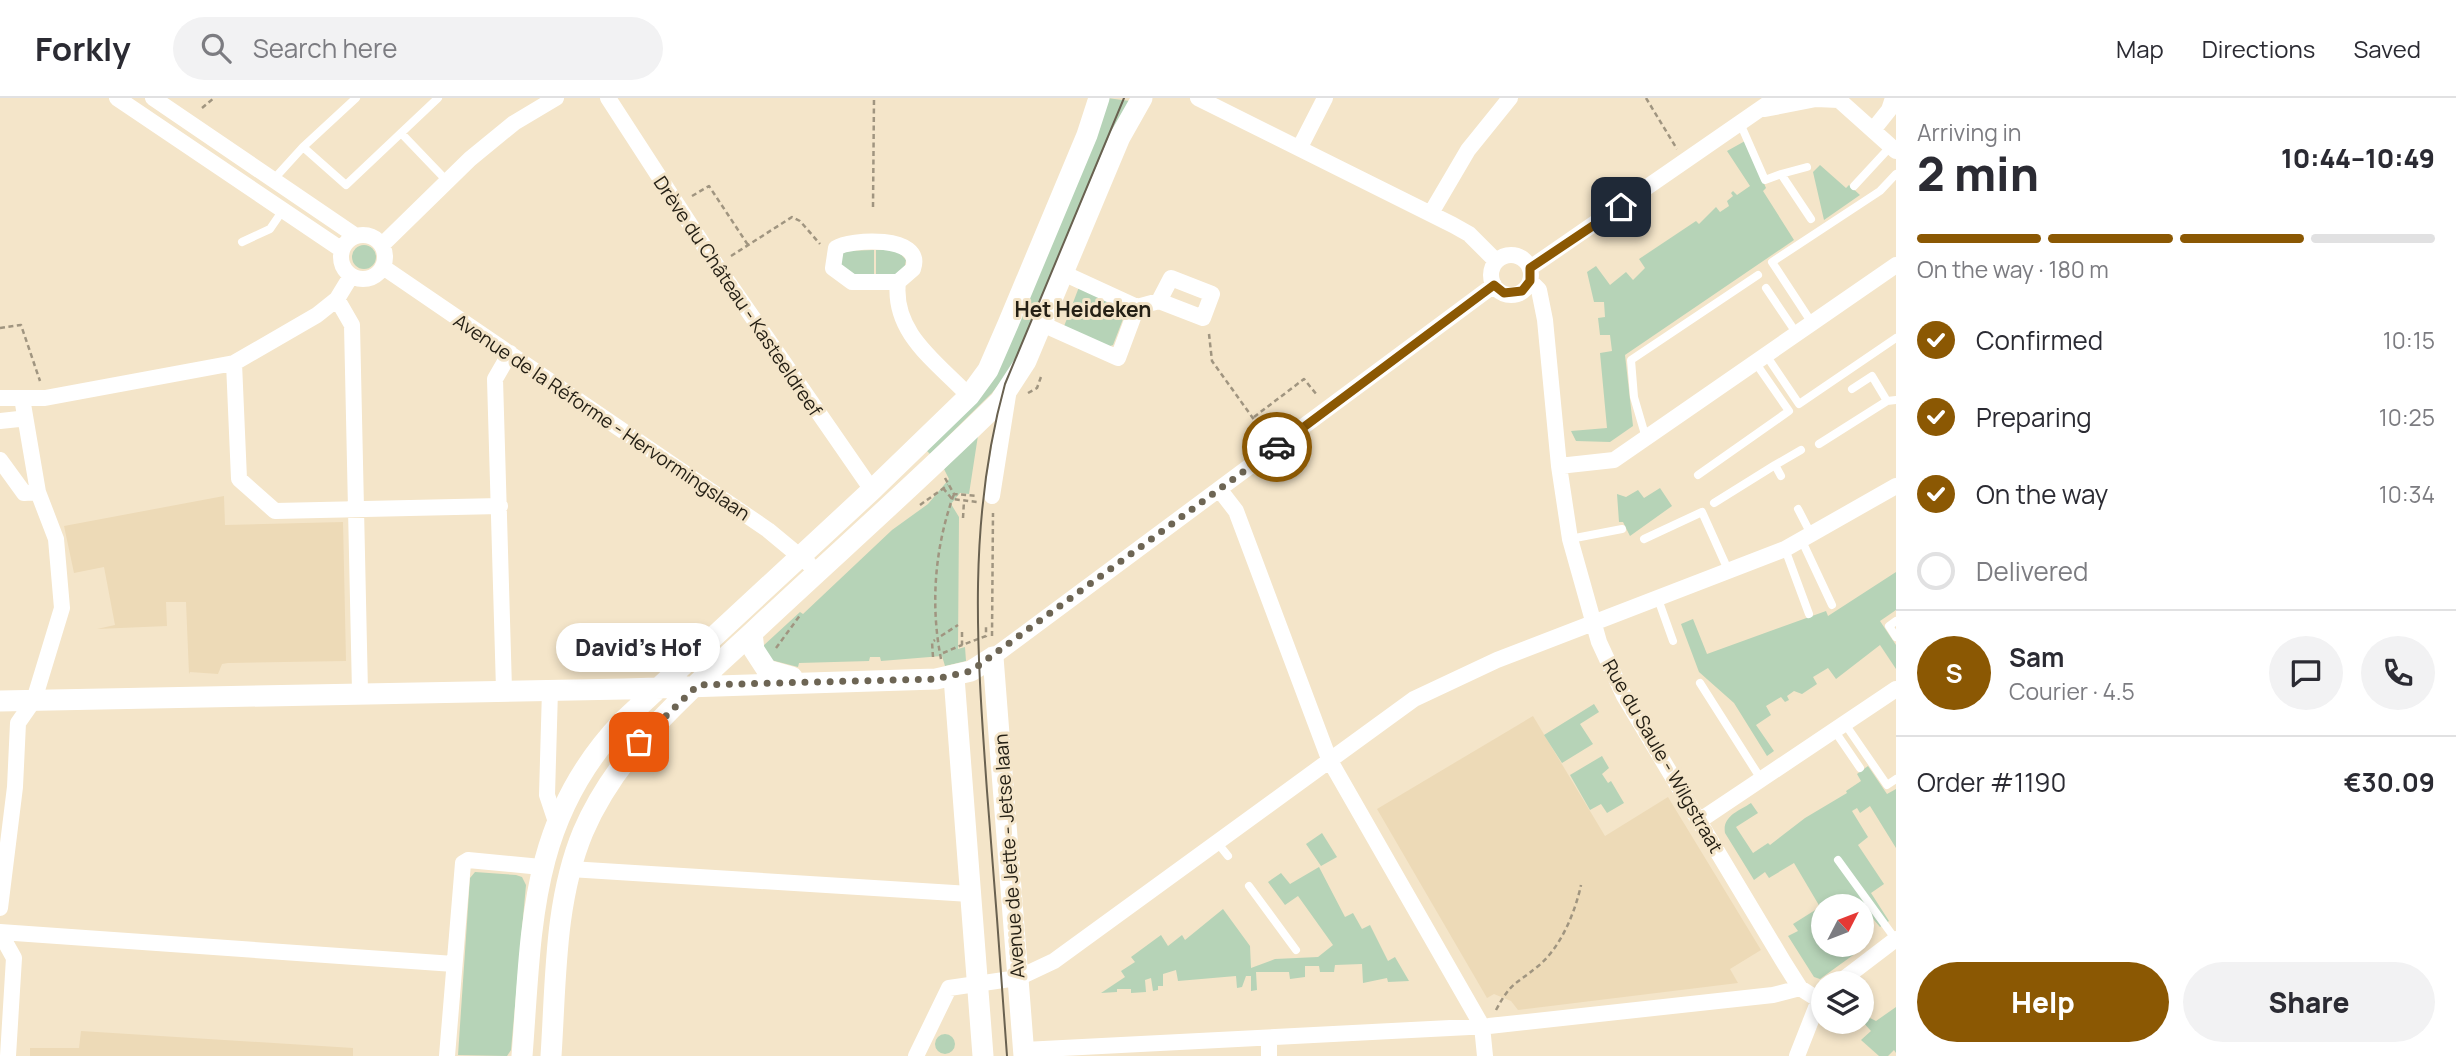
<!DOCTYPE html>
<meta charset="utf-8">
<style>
body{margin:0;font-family:Manrope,sans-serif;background:#f2f2f3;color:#2b2b33;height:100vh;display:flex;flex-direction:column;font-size:26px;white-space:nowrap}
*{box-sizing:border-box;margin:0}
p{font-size:23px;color:#7c7c81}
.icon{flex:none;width:38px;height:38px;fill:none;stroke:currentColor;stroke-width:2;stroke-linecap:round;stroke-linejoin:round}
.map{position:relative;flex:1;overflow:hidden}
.sheet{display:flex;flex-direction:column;background:#fff;width:560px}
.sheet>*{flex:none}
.needle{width:46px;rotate:48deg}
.controls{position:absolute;left:1811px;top:796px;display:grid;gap:14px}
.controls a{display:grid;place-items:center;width:63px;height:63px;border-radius:50%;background:#fff;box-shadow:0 4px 10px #0003;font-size:35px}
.pin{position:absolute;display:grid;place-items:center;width:60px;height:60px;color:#fff;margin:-30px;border-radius:14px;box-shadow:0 4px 10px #0006}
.courier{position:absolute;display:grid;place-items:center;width:70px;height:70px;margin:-35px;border:5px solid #8b5803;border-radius:50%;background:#fff;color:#222;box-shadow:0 2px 9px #0007}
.bubble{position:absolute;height:49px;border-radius:24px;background:#fff;box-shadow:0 4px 10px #0003;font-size:23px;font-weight:800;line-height:49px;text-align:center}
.summary em{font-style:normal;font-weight:800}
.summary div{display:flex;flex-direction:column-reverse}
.summary{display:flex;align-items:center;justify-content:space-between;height:119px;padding:0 21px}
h1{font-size:46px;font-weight:800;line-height:52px}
.bar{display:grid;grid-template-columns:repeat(4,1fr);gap:10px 7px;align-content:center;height:84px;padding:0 21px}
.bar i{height:9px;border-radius:5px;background:#e1e1e2}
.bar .selected{background:#8b5803}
.bar p{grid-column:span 4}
.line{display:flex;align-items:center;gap:18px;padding:0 21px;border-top:2px solid #e1e1e2}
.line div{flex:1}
.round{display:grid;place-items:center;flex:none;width:74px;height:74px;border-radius:37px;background:#f2f2f3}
ol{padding:0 21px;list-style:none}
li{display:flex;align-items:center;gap:21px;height:77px}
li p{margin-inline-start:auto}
li .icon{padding:7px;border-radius:50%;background:#8b5803;color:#fff;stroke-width:4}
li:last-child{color:#7c7c81}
li i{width:38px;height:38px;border:4px solid #e1e1e2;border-radius:50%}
.cta{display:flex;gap:14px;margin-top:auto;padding:14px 21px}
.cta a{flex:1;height:80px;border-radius:42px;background:#8b5803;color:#fff;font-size:28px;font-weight:800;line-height:80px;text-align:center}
.cta a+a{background:#f2f2f3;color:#2b2b33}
header{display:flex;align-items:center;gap:42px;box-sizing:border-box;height:98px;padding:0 35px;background:#fff;border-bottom:2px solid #e1e1e2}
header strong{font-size:33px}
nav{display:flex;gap:38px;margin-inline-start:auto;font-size:24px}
.search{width:490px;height:63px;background:#f2f2f3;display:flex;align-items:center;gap:18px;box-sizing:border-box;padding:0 24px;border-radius:38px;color:#7c7c81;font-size:26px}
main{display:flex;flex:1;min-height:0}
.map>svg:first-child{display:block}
</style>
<header>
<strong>Forkly</strong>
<div class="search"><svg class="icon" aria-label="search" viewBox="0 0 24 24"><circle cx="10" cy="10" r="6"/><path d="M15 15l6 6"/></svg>Search here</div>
<nav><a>Map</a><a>Directions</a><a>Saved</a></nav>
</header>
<main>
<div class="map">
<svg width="1896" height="958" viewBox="0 0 1896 958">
<rect width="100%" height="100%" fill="#f4e5c9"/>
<path fill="#eddab7" d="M224,398L225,427L343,424L346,563L228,565L222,566L218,576L190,574L189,576L186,504H166L167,528L97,531L115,527L104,469L74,475L64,428Z
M1533,618L1605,738L1668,699L1761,852L1730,871L1738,885L1518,912L1511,903L1494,896L1487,900L1377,711Z
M81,933L353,950V958H30V950H79Z"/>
<path fill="#b6d3b7" d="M1107,0L1130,3L1015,266L992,295L930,356L926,352L965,314Z
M1745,43L1766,90L1763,93L1794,142L1625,257L1633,328L1610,344L1576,343L1571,333L1607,330L1600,255L1612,253L1610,237H1600L1598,220L1605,219L1604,204H1594L1587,174L1596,168L1610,187L1626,174L1633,182L1645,170L1639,161L1696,123L1699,126L1716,109L1720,114L1729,108L1727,103L1733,98L1731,95L1733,93L1737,97L1750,88L1727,53Z
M1820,67L1846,90L1849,87L1860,97L1824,122L1813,74Z
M352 159a12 12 0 1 1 24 0a12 12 0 1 1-24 0Z
M874,152V177L853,176L841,167L842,156L846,153Z
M876,152H897L906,162L904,172L894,177H876Z
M1079,189L1119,209L1125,216L1113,247L1107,249L1063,231Z
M979,331L969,396L960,395L951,406L959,419L958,551L965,549L966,563L945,568L942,558L881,563L880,559H870L869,563L799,565L798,569L771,562L763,548L800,514L803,516L892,432L928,406L949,381L944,371Z
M1660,390L1672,408L1630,438L1623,424H1619L1617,396L1626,399L1638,392L1644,400Z
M1896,474V512L1880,523L1896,547V571L1880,547L1836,581L1828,570L1813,579L1817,586L1802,596L1794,593L1787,598L1789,602L1785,604L1781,599L1766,608L1771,617L1756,627L1774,653L1767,658L1734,605L1699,574L1681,526L1693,521L1707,556L1826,513L1828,518Z
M1594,606L1599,614L1580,626L1593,646L1562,665L1544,637Z
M1602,658L1609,670L1602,676L1608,685L1611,683L1624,705L1607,715L1601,706L1590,712L1570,677Z
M1868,668L1887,696L1896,691V750L1870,708L1860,715L1857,710L1852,713L1868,739L1858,747L1884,786L1871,795L1889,823L1880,829L1862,808L1851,802L1844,808H1824V847H1862V843L1867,847L1820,881L1814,879L1788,838L1798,833L1793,826L1820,809L1794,765L1769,780L1765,774L1754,782L1725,735C1722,718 1739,713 1751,705L1758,715L1736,729L1753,755L1768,745L1770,747L1805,720L1847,695L1846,693L1861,683L1857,676Z
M1322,735L1337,759L1321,768L1306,746Z
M1319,769L1345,819L1353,815L1362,831L1370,827L1388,863L1395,859L1409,883L1388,884L1387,880L1363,885L1362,866L1335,867L1334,874H1320L1319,868H1305V879L1290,881L1289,874H1256L1257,892L1251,893V878H1246L1242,889L1237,890L1236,878L1178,883L1176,872L1163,876V888H1158V892L1153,893L1151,880L1145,882L1146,894L1131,895V891H1117V894L1101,895L1125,879L1121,873L1135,864L1131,859L1161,837L1168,848L1182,837L1185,842L1223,811L1250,848L1251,870L1275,861L1318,859L1333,847L1298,798L1285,807L1268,784L1281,775L1290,786Z
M475,774L516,777L522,779L526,787L511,952L507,958L458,957L470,780Z
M1896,909V955L1894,952L1888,958H1879L1861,942L1871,933L1862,923V916L1876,923Z
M935 946a10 10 0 1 1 20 0a10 10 0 1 1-20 0Z"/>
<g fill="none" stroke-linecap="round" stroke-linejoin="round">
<path stroke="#a09580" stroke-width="2.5" stroke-dasharray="5 3.5" stroke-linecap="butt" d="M1646,0L1677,51
M202,10L214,0
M692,98L709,88L748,147
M873,109L874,0
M731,158L792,119L800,123L820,146
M0,230L21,227L40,283
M1209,236L1212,263L1265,337
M1028,295L1037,290L1042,276
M1254,319L1304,281L1317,297
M945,380L954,396L978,398
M943,390L952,401L977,404
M920,407L948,387
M963,420L964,403
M962,534V547L986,538V526
M941,538L958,527
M992,538L993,415
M776,550L801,516
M943,555L962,547
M933,559L932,544L935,542
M941,561C930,506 935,448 954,396
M1496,912C1511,884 1515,887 1537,869C1560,851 1575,815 1581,787"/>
<path stroke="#fff" stroke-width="8" d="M1740,25L1765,82L1781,76L1811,121
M401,35L438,0
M303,49L356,0
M1781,76L1807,69
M273,82L303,49L346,87L401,35L447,83
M1854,88L1891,48
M242,144L270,131L283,112
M1766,190L1797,236
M1812,225L1772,164L1880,93L1896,76
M1766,257L1799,306L1896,240
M1852,291L1872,278L1887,303
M1646,340L1634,299L1631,262L1758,177
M1819,346L1887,303L1896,302
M1698,377L1789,313L1755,264
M1781,378L1775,367L1801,352
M1714,405L1775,367
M1798,411L1812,438
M1570,441L1622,431
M1644,441L1702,414L1729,474
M1802,443L1832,507
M1785,451L1809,516
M1658,501L1673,543
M1896,523L1889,528L1896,539
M1700,585L1761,681
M1845,626L1887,687L1896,681
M1834,632L1860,670
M1216,743L1228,758
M1838,762L1896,842
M1249,788L1296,852"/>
<path stroke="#fff" stroke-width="16" d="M117,0L342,152
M153,0L356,138
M608,0L717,168L872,392
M1198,0L1453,127L1469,136L1496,163
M1765,11L1816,1L1839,2L1896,53
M1873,32L1889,12L1893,0
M1300,49L1325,0
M1431,115L1468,52L1510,0
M341 159a22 22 0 1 1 44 0a22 22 0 1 1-44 0Z
M382,147L470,61L514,25L556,0
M1491 177a20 20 0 1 1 40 0a20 20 0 1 1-40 0Z
M383,169L768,432L809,466
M1530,170L1776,0
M1530,183L1539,192L1545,222L1559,368L1570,441L1599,544L1624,598L1783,863L1800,890L1819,902
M898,184H852L833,170L836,150C849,141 925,136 913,171L898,184C892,235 937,264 969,298
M337,201L352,227L360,594
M1137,209L1159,203L1203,220L1212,196L1171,180L1159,203
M1042,226L1118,260L1137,209L1063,175
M234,265L239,381L275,413L500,408
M0,300H45L234,265L317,217L337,201L351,178
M0,323L19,321
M0,362L24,395L38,394
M1559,368L1614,362L1896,167
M1219,391L1236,413L1329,661L1482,928L1485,958
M992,398L1009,291
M993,559L1494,187
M504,591L495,281L510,255
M550,592L547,697L556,724
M1699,723L1896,591
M570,771L970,796
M0,810L15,689L18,625L34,602L62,510L56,441L38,394L22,300
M0,834L454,866
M0,835L14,860L8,958
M1837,886L1896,841
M1024,952L1489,928L1773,897L1800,890
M447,958L463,765L468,762L541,769
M916,958L949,890L1018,880L1054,863L1414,601L1497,562L1785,451L1896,388
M1269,958V940
M1797,958L1819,902L1824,897"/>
<path stroke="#fff" stroke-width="21" d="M752,535L754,552L767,572L792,579
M993,559L1024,958
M954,579L983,958
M0,603L625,591L936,581L971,573L993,559
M522,958C532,831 528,722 623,623L872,392L969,298L988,272L1008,226L1087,37L1099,0
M551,958C556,884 554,804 583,734C618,652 689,593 753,534C835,457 920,382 1000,303L1026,263L1120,39L1142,0"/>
<path stroke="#696150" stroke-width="2" d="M1007,958C1001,870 994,781 987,693C977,553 967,423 1005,286L1124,0"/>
</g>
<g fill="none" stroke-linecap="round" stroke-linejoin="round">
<path stroke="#6d6554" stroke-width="7" stroke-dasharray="0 12.6" d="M639,644L698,587L936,581L971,573L1277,349"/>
<path stroke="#8b5803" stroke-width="9" d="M1277,349L1494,187L1504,195L1522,193L1530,183V170L1621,109"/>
</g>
<g text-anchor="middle" stroke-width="6" stroke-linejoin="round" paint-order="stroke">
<g font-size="19" fill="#252015" stroke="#f4e5c9">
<text transform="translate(738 198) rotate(56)" y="7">Drève du Château - Kasteeldreef</text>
<text transform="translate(602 319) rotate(34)" y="7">Avenue de la Réforme - Hervormingslaan</text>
<text transform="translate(1663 658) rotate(60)" y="7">Rue du Saule - Wilgstraat</text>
<text transform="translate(1009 758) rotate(-94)" y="7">Avenue de Jette - Jetse laan</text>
</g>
<g font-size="21" font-weight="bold" fill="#252015" stroke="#f4e5c9">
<text x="1083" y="219">Het Heideken</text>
</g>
</g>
</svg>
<div class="controls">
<a><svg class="needle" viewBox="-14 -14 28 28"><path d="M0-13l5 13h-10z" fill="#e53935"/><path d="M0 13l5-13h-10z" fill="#7c7c81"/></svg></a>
<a><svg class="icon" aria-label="layers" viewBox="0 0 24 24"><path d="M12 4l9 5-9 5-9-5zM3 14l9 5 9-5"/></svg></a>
</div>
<div class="pin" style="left:639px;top:644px;background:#ea580c"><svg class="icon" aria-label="bag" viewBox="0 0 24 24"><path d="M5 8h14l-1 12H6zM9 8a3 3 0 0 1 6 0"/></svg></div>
<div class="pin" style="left:1621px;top:109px;background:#1f2937"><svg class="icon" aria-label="home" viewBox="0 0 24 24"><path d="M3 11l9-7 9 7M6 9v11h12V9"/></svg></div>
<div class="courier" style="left:1277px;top:349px"><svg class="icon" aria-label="car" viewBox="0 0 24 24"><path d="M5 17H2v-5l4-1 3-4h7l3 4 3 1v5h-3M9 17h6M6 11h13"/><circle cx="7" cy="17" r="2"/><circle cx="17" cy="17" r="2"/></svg></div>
<div class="bubble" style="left:556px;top:525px;width:164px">David's Hof</div>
</div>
<section class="sheet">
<div class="summary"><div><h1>2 min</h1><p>Arriving in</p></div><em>10:44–10:49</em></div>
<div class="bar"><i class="selected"></i><i class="selected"></i><i class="selected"></i><i></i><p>On the way · 180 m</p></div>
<ol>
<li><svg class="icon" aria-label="check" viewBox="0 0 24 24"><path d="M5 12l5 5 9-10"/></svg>Confirmed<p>10:15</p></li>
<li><svg class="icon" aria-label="check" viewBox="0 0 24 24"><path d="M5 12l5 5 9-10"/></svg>Preparing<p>10:25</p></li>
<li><svg class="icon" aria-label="check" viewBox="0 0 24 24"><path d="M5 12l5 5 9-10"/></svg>On the way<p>10:34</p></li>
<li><i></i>Delivered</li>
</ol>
<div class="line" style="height:126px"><b class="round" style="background:#8b5803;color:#fff">S</b><div><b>Sam</b><p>Courier · 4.5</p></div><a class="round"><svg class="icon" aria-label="chat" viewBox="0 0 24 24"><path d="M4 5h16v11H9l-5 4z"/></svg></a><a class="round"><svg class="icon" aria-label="phone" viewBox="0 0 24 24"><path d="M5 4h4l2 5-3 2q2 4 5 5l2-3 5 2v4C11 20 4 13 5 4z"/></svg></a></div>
<div class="line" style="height:91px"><div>Order #1190</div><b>€30.09</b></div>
<div class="cta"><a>Help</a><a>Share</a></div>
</section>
</main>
